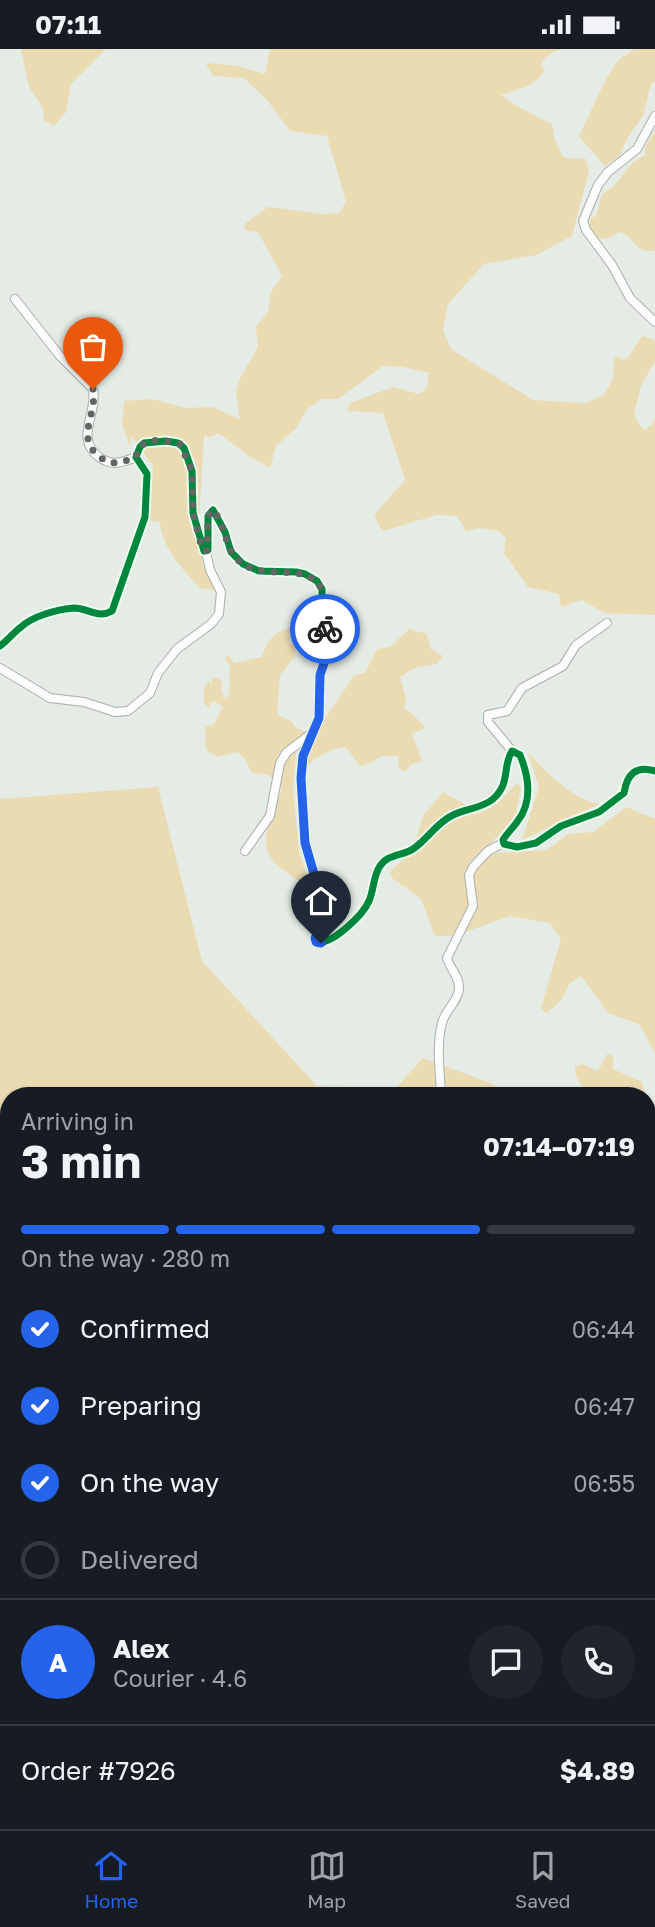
<!DOCTYPE html>
<meta charset="utf-8">
<style>
body{margin:0;font-family:"Golos Text",sans-serif;background:#20242c;color:#f1f3f6;height:100vh;display:flex;flex-direction:column;font-size:26px;white-space:nowrap}
*{box-sizing:border-box;margin:0}
p{font-size:23px;color:#9ea1a6}
.icon{flex:none;width:38px;height:38px;fill:none;stroke:currentColor;stroke-width:2;stroke-linecap:round;stroke-linejoin:round}
.map{position:relative;flex:1;overflow:hidden}
.details{position:absolute;left:0px;top:1038px;width:656px;height:744px;display:flex;flex-direction:column;background:#171b24;border-radius:28px 28px 0 0;box-shadow:0 2px 5px #0004}
.details>*{flex:none}
.pin{position:absolute;display:grid;place-items:center;width:60px;height:60px;color:#fff;margin:-72px -30px;border-radius:50% 50% 50% 0;rotate:-45deg;box-shadow:0 0 7px #0007}
.pin .icon{rotate:45deg}
.courier{position:absolute;display:grid;place-items:center;width:70px;height:70px;margin:-35px;border:5px solid #2563eb;border-radius:50%;background:#fff;color:#222;box-shadow:0 2px 9px #0007}
.headline em{font-style:normal;font-weight:700}
.headline div{display:flex;flex-direction:column-reverse}
.headline{display:flex;align-items:center;justify-content:space-between;height:119px;padding:0 21px}
h1{font-size:46px;font-weight:700;line-height:52px}
.bar{display:grid;grid-template-columns:repeat(4,1fr);gap:10px 7px;align-content:center;height:84px;padding:0 21px}
.bar i{height:9px;border-radius:5px;background:#363941}
.bar .on{background:#2563eb}
.bar p{grid-column:span 4}
.line{display:flex;align-items:center;gap:18px;padding:0 21px;border-top:2px solid #363941}
.line div{flex:1}
.round{display:grid;place-items:center;flex:none;width:74px;height:74px;border-radius:37px;background:#20242c}
ol{padding:0 21px;list-style:none}
li{display:flex;align-items:center;gap:21px;height:77px}
li p{margin-inline-start:auto}
li .icon{padding:7px;border-radius:50%;background:#2563eb;color:#fff;stroke-width:4}
li:last-child{color:#9ea1a6}
li i{width:38px;height:38px;border:4px solid #363941;border-radius:50%}
.status{display:flex;justify-content:space-between;align-items:center;height:49px;padding:0 35px;background:#171b24;direction:ltr}
.status svg{height:19px;fill:currentColor}
.tabs{display:flex;justify-content:space-around;align-items:center;height:98px;border-top:2px solid #363941;background:#171b24;font-size:19px;color:#9ea1a6}
.tabs a{display:grid;justify-items:center;gap:4px}
.tabs .on{color:#2563eb}
.map>svg:first-child{display:block}
</style>
<div class="status"><b>07:11</b><svg viewBox="0 0 49 12"><path d="M0 12V9h3v3zM5 12V6h3v6zM10 12V3h3v9zM15 12V0h3v12zM26 1h20v11H26zM47 4h2v5h-2z"/></svg></div>
<div class="map">
<svg width="655" height="1780" viewBox="0 0 655 1780">
<rect width="100%" height="100%" fill="#e4ece5"/>
<path fill="#ebdbb2" d="M21,0H106L71,35L66,63L54,77L44,72L43,59L29,38Z
M270,0H561L551,4L541,14L544,22C534,38 518,40 501,46L517,57L552,75L555,91L563,108L573,110L585,109L589,122L572,187L536,206L484,215L448,255L443,282L451,300L533,351L585,354L604,346L613,330L614,310L617,307L623,311L628,309L642,287L655,291V312L641,337L634,365L640,377L645,381L652,376L655,368V566L604,564L582,551L561,558L559,545L528,538L504,504L506,490L499,482L480,479L466,482L457,467L437,466L382,482L374,466L405,431L383,364L347,362L350,354L393,338L419,345L426,340L429,324L403,318L383,317L338,350H322L307,360L296,379L276,397L270,419L249,407L218,384L211,388L204,386L198,488L203,517L216,541L200,539C183,521 162,499 160,473L148,471L153,417L131,387L130,397L122,375L124,352L153,350L185,359L212,358L240,370L236,344L239,331L258,298L256,278L268,263L271,243L282,227L258,183L244,181L246,174L268,158L323,165L339,164L346,153L327,87L290,82L267,51L244,29L214,27L207,18V14L238,17L265,25Z
M635,0H655V32L651,35L643,67L628,88L619,107L605,117L579,87L606,30L618,11Z
M655,82V202C633,204 637,190 621,183L605,190L598,189L589,179L591,169L596,167L602,145L614,137L632,114L645,106V98Z
M290,579L289,593L296,598L294,608L280,626L277,665L292,673L296,679L305,682V691L296,702L293,739L299,804L306,824V836C251,804 263,794 282,740L269,726L251,723L246,711L238,703L217,708L206,701L205,678L214,675L223,658L213,651L209,659L204,654V640L208,632L212,636V628L221,631L222,644L227,650C232,640 228,628 230,616L224,609L229,606L234,614L262,608C268,591 273,583 290,579Z
M409,580L427,585L430,599L443,607L437,615L414,619L400,628L406,649L404,660L413,665L425,679L412,685L422,712L411,716L405,723L399,719L398,707H381L373,713L360,717L346,698C328,700 318,707 306,718C312,680 335,658 354,626L365,624L377,600L390,598Z
M528,704C548,724 571,750 600,755L522,791L539,738Z
M517,734L521,739L514,772L468,815L471,825L483,811L497,804L547,801L568,785L593,783L626,758C631,760 651,769 655,769V1004L639,975L608,964L581,927L570,934L561,952L546,964L541,959L561,890L550,874L510,867L454,887H435L421,850L392,829L390,823L413,801L423,767L443,743L480,764L497,755Z
M158,738L202,912L317,1037L396,1039L423,1009L493,1035L502,1046H446L445,1029L436,1046H9V1131L0,1128V750Z
M607,1005L613,1007V1020L642,1033L644,1046C621,1047 574,1051 575,1018L582,1015L598,1022Z
M655,1143V1517L651,1512V1499L648,1496V1153Z
M0,1372L9,1384V1676L0,1692Z
M648,1561H655V1676L651,1684L655,1694V1740L648,1762Z
M216,1773H586L585,1780H218Z"/>
<g fill="none" stroke-linecap="round" stroke-linejoin="round">
<path stroke="#59bdd0" stroke-width="2.5" d="M0,1336L9,1343
M78,1780L81,1773"/>
<g stroke="#a9afaa" stroke-width="10">
<path id="minor" d="M655,67L637,100L608,123L598,136L583,172L586,181L612,216L630,249L655,273
M15,250L60,307L93,340C98,365 74,389 99,408C112,418 123,413 136,408
M0,597C8,591 13,584 21,578C33,567 58,560 74,559C88,559 98,570 112,562L145,468L147,425L136,408L140,398L144,394L166,392L178,394L184,399L192,422L193,464L204,502L208,501V467L213,461L225,483L231,503L243,515L259,522L296,523L305,525L317,532L322,540V564L329,600L320,626L319,669L303,707L301,729L305,794L317,835L328,860L326,870L315,889L316,893C331,897 363,866 369,852C374,841 373,827 380,817C388,805 402,807 413,800C428,790 436,774 453,766C465,760 483,759 493,750C511,734 502,718 512,702L520,706C529,728 533,753 517,773C513,779 507,784 503,791L504,795L517,798L536,794L561,777L599,763L624,744C627,725 636,716 655,722
M0,619L50,649L84,653L115,663L128,662L150,644L158,624L177,600L211,575L219,565L221,543L210,521L206,503
M512,702L488,673V666L507,662L522,639L563,617L576,596L607,574
M245,802L270,767L280,714L287,703L311,685
M441,1046C440,1023 436,997 442,974C445,961 458,953 459,940C460,928 450,920 447,909L473,857L469,826L473,818L488,802L503,794
M414,1773H431
M441,1773L461,1780"/>
</g>
<use href="#minor" stroke="#fbfcfb" stroke-width="8"/>
<g stroke="#edfef0" stroke-width="11">
<path id="cycleway" d="M0,597C8,591 13,584 21,578C33,567 58,560 74,559C88,559 98,570 112,562L145,468L147,425L136,408L140,398L144,394L166,392L178,394L184,399L192,422L193,464L204,502L208,501V467L213,461L225,483L231,503L243,515L259,522L296,523L305,525L317,532L322,540V564L329,600L320,626L319,669L303,707L301,729L305,794L317,835L328,860L326,870L315,889L316,893C331,897 363,866 369,852C374,841 373,827 380,817C388,805 402,807 413,800C428,790 436,774 453,766C465,760 483,759 493,750C511,734 502,718 512,702L520,706C529,728 533,753 517,773C513,779 507,784 503,791L504,795L517,798L536,794L561,777L599,763L624,744C627,725 636,716 655,722"/>
</g>
<use href="#cycleway" stroke="#00873e" stroke-width="7"/>
</g>
<g fill="none" stroke-linecap="round" stroke-linejoin="round">
<path stroke="#616762" stroke-width="7" stroke-dasharray="0 12.6" d="M93,340C98,365 74,389 100,408C112,418 123,413 136,408C140,386 164,391 180,395L192,422L193,464L202,500L207,502L208,467L213,461C226,476 224,497 238,511C260,532 292,515 317,532C326,544 321,565 325,580"/>
<path stroke="#2563eb" stroke-width="9" d="M321,894L316,893L315,889L326,870L328,860L317,835L305,794L301,729L303,707L319,669L320,626L329,600L325,580"/>
</g>
</svg>
<div class="pin" style="left:93px;top:340px;background:#ea580c"><svg class="icon" aria-label="bag" viewBox="0 0 24 24"><path d="M5 8h14l-1 12H6zM9 8a3 3 0 0 1 6 0"/></svg></div>
<div class="pin" style="left:321px;top:894px;background:#1f2937"><svg class="icon" aria-label="home" viewBox="0 0 24 24"><path d="M3 11l9-7 9 7M6 9v11h12V9"/></svg></div>
<div class="courier" style="left:325px;top:580px"><svg class="icon" aria-label="bike" viewBox="0 0 24 24"><circle cx="6" cy="16" r="4"/><circle cx="18" cy="16" r="4"/><path d="M6 16l4-8h5l3 8M10 8l3 8H6M13 5h3"/></svg></div>
<section class="details">
<div class="headline"><div><h1>3 min</h1><p>Arriving in</p></div><em>07:14–07:19</em></div>
<div class="bar"><i class="on"></i><i class="on"></i><i class="on"></i><i></i><p>On the way · 280 m</p></div>
<ol>
<li><svg class="icon" aria-label="check" viewBox="0 0 24 24"><path d="M5 12l5 5 9-10"/></svg>Confirmed<p>06:44</p></li>
<li><svg class="icon" aria-label="check" viewBox="0 0 24 24"><path d="M5 12l5 5 9-10"/></svg>Preparing<p>06:47</p></li>
<li><svg class="icon" aria-label="check" viewBox="0 0 24 24"><path d="M5 12l5 5 9-10"/></svg>On the way<p>06:55</p></li>
<li><i></i>Delivered</li>
</ol>
<div class="line" style="height:126px"><b class="round" style="background:#2563eb;color:#fff">A</b><div><b>Alex</b><p>Courier · 4.6</p></div><a class="round"><svg class="icon" aria-label="chat" viewBox="0 0 24 24"><path d="M4 5h16v11H9l-5 4z"/></svg></a><a class="round"><svg class="icon" aria-label="phone" viewBox="0 0 24 24"><path d="M5 4h4l2 5-3 2q2 4 5 5l2-3 5 2v4C11 20 4 13 5 4z"/></svg></a></div>
<div class="line" style="height:91px"><div>Order #7926</div><b>$4.89</b></div>
</section>
</div>
<nav class="tabs">
<a class="on"><svg class="icon" aria-label="home" viewBox="0 0 24 24"><path d="M3 11l9-7 9 7M6 9v11h12V9"/></svg>Home</a>
<a><svg class="icon" aria-label="map" viewBox="0 0 24 24"><path d="M3 6l6-2 6 2 6-2v14l-6 2-6-2-6 2zM9 4v14M15 6v14"/></svg>Map</a>
<a><svg class="icon" aria-label="saved" viewBox="0 0 24 24"><path d="M7 4h10v16l-5-4-5 4z"/></svg>Saved</a>
</nav>
